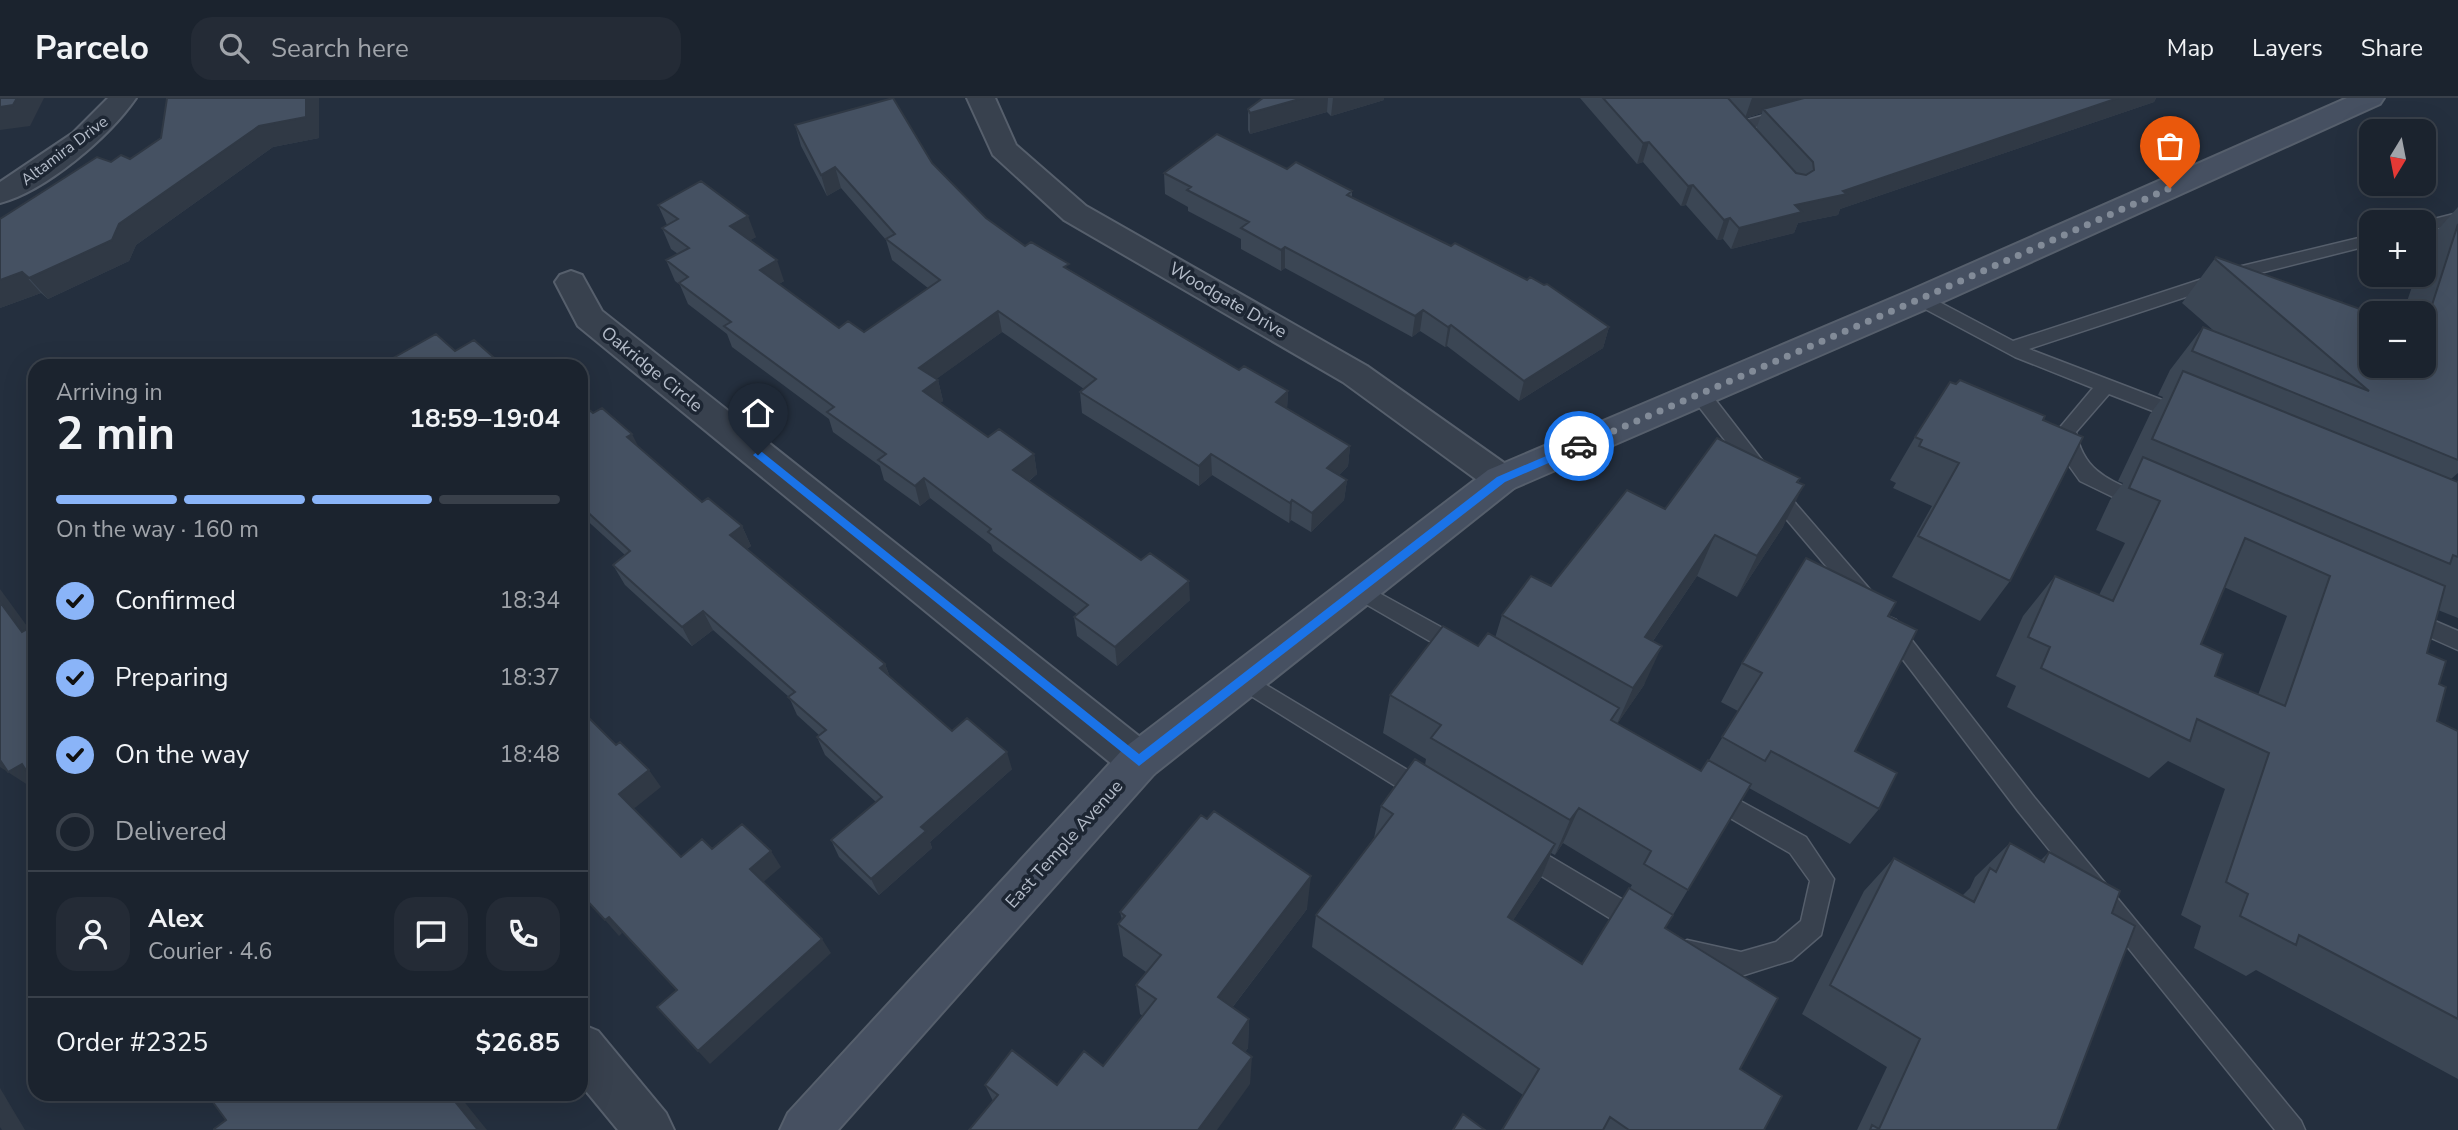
<!DOCTYPE html>
<meta charset="utf-8">
<style>
body{margin:0;font-family:"Nunito Sans",sans-serif;background:#242b36;color:#f1f3f6;height:100vh;display:flex;flex-direction:column;font-size:26px;white-space:nowrap}
*{box-sizing:border-box;margin:0}
p{font-size:23px;color:#a0a4aa}
.icon{flex:none;width:38px;height:38px;fill:none;stroke:currentColor;stroke-width:2;stroke-linecap:round;stroke-linejoin:round}
.map{position:relative;flex:1;overflow:hidden}
.drawer{position:absolute;left:28px;top:261px;width:560px;height:742px;display:flex;flex-direction:column;background:#1b232e;border-radius:21px;box-shadow:0 7px 28px #0002,0 0 0 2px #39404a}
.drawer>*{flex:none}
.needle{width:46px;rotate:190deg}
.tools{position:absolute;left:2359px;top:21px;display:grid;gap:14px}
.tools a{display:grid;place-items:center;width:77px;height:77px;border-radius:14px;background:#1b232e;box-shadow:0 7px 28px #0002,0 0 0 2px #39404a;font-size:35px}
.pin{position:absolute;display:grid;place-items:center;width:60px;height:60px;color:#fff;margin:-72px -30px;border-radius:50% 50% 50% 0;rotate:-45deg;box-shadow:0 0 7px #0007}
.pin .icon{rotate:45deg}
.courier{position:absolute;display:grid;place-items:center;width:70px;height:70px;margin:-35px;border:5px solid #1a73e8;border-radius:50%;background:#fff;color:#222;box-shadow:0 2px 9px #0007}
.head em{font-style:normal;font-weight:700}
.head div{display:flex;flex-direction:column-reverse}
.head{display:flex;align-items:center;justify-content:space-between;height:119px;padding:0 28px}
h1{font-size:46px;font-weight:700;line-height:52px}
.bar{display:grid;grid-template-columns:repeat(4,1fr);gap:10px 7px;align-content:center;height:84px;padding:0 28px}
.bar i{height:9px;border-radius:5px;background:#39404a}
.bar .selected{background:#8ab4f8}
.bar p{grid-column:span 4}
.line{display:flex;align-items:center;gap:18px;padding:0 28px;border-top:2px solid #39404a}
.line div{flex:1}
.round{display:grid;place-items:center;flex:none;width:74px;height:74px;border-radius:21px;background:#242b36}
ol{padding:0 28px;list-style:none}
li{display:flex;align-items:center;gap:21px;height:77px}
li p{margin-inline-start:auto}
li .icon{padding:7px;border-radius:50%;background:#8ab4f8;color:#111;stroke-width:4}
li:last-child{color:#a0a4aa}
li i{width:38px;height:38px;border:4px solid #39404a;border-radius:50%}
header{display:flex;align-items:center;gap:42px;box-sizing:border-box;height:98px;padding:0 35px;background:#1b232e;border-bottom:2px solid #39404a}
header strong{font-size:33px}
nav{display:flex;gap:38px;margin-inline-start:auto;font-size:24px}
.search{width:490px;height:63px;background:#242b36;display:flex;align-items:center;gap:18px;box-sizing:border-box;padding:0 24px;border-radius:21px;color:#a0a4aa;font-size:26px}
.map>svg:first-child{display:block}
</style>
<header>
<strong>Parcelo</strong>
<div class="search"><svg class="icon" aria-label="search" viewBox="0 0 24 24"><circle cx="10" cy="10" r="6"/><path d="M15 15l6 6"/></svg>Search here</div>
<nav><a>Map</a><a>Layers</a><a>Share</a></nav>
</header>
<div class="map">
<svg width="2458" height="1032" viewBox="0 0 2458 1032">
<rect width="100%" height="100%" fill="#242f3e"/>
<g fill="none" stroke-linecap="round" stroke-linejoin="round">
<g stroke="#565f6c" stroke-width="3">
<path id="lane" d="M1787,11L1795,16L1792,19L1741,33L1733,28L1736,25Z
M2458,115V125L2424,134L2422,124Z
M2371,137V147L2252,177L2029,251L2191,313L2193,318L2191,323L2184,325L2109,296L2076,334C2084,377 2114,383 2149,400L2152,405L2149,410L2142,413L2080,383L2060,355L2057,333L2093,290L2015,259L1914,205L1911,201L1920,195L1926,197L2013,243L2242,168Z
M1700,289L1707,291L1796,406L1873,495L1876,501L1873,507L1866,509L1859,507L1782,416L1693,301L1691,296L1693,291Z
M1359,484L1468,544L1471,550L1468,556L1460,559L1452,556L1352,498L1349,492L1352,486Z
M2409,512L2458,533V552L2402,527L2398,521L2402,515Z
M1889,519L1896,522L2034,699L2301,1023L2305,1032H2275L2018,713L1882,534L1878,528L1882,522Z
M1243,573L1434,688L1438,695L1434,702L1426,705L1418,702L1235,588L1232,582L1235,576Z
M1711,687L1806,739L1834,781L1821,837L1792,862L1741,878L1678,862L1675,854L1678,846L1687,842L1741,854L1776,844L1801,823L1810,783L1790,755L1703,704L1699,697L1703,690Z
M1522,742L1647,816L1650,824L1647,832L1638,836L1629,832L1514,761L1510,753L1514,745Z"/>
</g>
<g stroke="#565f6c" stroke-width="4">
<path id="street" d="M108,0H136C109,39 46,93 0,105V84L73,35Z
M967,0H995L1016,47L1086,108L1367,268L1514,372L1519,381L1514,390L1501,394L1488,390L1343,284L1064,122L993,57Z
M571,173L582,177L602,213L1154,650L1160,663L1154,676L1139,681L1124,676L578,228L555,184L560,177Z
M581,926L598,933L666,1015L674,1032H618L581,987Z"/>
</g>
<g stroke="#565f6c" stroke-width="4">
<path id="secondary" d="M2347,0H2384L2380,6L1931,209L1514,390L1154,676L838,1032H780L788,1015L1124,650L1488,372L1909,193Z"/>
</g>
<use href="#lane" fill="#38414e" fill-rule="evenodd"/>
<use href="#street" fill="#38414e" fill-rule="evenodd"/>
<use href="#secondary" fill="#465061" fill-rule="evenodd"/>
</g>
<path fill="#3b4654" fill-rule="evenodd" d="M167,0H319V40L273,49L136,147L129,163L48,201L41,195L0,210V121L111,64L130,61L161,40Z
M1263,0H1384V2L1331,18L1327,14L1250,36L1248,32V11Z
M1580,0H2156L2154,4L1840,111L1838,117L1798,125L1794,135L1731,151L1723,141L1717,142L1686,107L1681,108L1643,64L1637,66ZM1762,15L1756,31L1746,20Z
M795,27L932,65L986,120L1025,148L1070,172L1239,272L1288,293L1287,310L1350,348L1348,368L1339,377L1347,382L1344,402L1311,434L1291,422L1289,425L1212,377L1199,388L1082,315L1080,294L1084,291L1002,234L936,281L938,282L943,303L940,305L988,339L1034,356L1037,376L1029,383L1190,502L1117,568L1077,538L1074,519L1077,516L993,453L991,447L930,400L920,408L884,382L880,368L833,334L829,321L732,249L727,236L688,206L680,187L675,183L666,162L678,156L671,151L662,130L667,127L658,107L756,139L750,142L784,183L779,186L839,230L864,234L928,190L892,162L886,142L841,90L827,98L801,48Z
M1287,71L1352,93V99L1609,229L1603,250L1519,303L1447,248L1445,249L1420,233L1412,239L1285,170L1281,173L1241,151V141L1188,113V109L1165,96L1164,75Z
M2458,109V375L2451,381L2458,384V520L2438,512L2427,555L2439,586L2437,623L2458,633V981L2256,872L2246,878L2194,850L2201,828L2181,817L2225,691L2168,663L2149,680L2007,609L2016,588L1996,578L2023,518L2055,478L2099,497L2125,445L2096,432L2110,402L2123,385L2118,383L2150,316L2163,299L2158,297L2170,272L2203,229L2213,232L2182,205L2216,159L2424,268V215H2403L2416,177H2424V155L2428,143ZM2224,489L2287,518L2258,597L2215,578L2201,546Z
M581,305L640,350L702,404L742,428L751,448L747,451L885,566L890,579L952,633L1012,671L930,744L932,750L879,797L839,759L831,742L876,704L825,657L817,639L819,637L797,617L789,599L713,532L692,548L625,487L613,467L625,457L581,417Z
M2043,322L2010,483L1980,523L1892,479L1932,408L1893,390L1896,385L1890,382L1915,339Z
M1800,380L1783,429L1737,499L1697,478L1653,543L1644,587L1617,626L1701,673L1709,662L1738,613L1721,604L1742,565L1888,518L1855,653L1879,711L1850,746L1749,690L1665,830L1740,971L1764,1032H1502L1523,997L1312,849L1316,817L1374,740L1381,708L1425,667L1426,661L1383,635L1390,597L1478,548L1495,540L1502,517L1551,488L1665,411ZM1563,745L1632,787L1582,866L1513,822L1541,780L1551,755L1555,757Z
M2010,745L2041,762L2049,754L2112,815L2057,1032H1857L1887,969L1802,916L1864,793L1894,760L1962,798L1970,790L1975,779Z
M1307,811L1232,910L1249,921L1248,950L1245,954L1250,986L993,1003L985,987H1057L1103,968L1143,918L1140,916L1136,887L1146,874L1123,858L1118,826L1122,822L1120,814Z"/>
<path fill="#303945" d="M17,0H44L30,28L0,32V9Z
M306,0H319V40L273,49L136,147L129,163L48,201L29,180L259,28Z
M1303,0H1328L1327,14L1250,36V15Z
M1333,0H1384V2L1331,18Z
M1752,0H1818L1763,11L1762,15L1745,20Z
M2118,0H2156L2154,4L1840,111L1838,117L1798,125L1794,135L1731,151L1739,130L1795,107L1843,93Z
M1649,44L1643,64L1637,66L1643,45Z
M835,69L841,90L827,98L821,77Z
M1693,87L1686,107L1681,108L1688,88Z
M748,118L756,139L738,149L730,128Z
M1730,120L1723,141L1717,142L1724,122Z
M1285,149V170L1281,173V152Z
M777,162L784,183L767,193L760,172Z
M22,174L41,195L0,210V182Z
M1423,212L1420,233L1412,239L1415,218Z
M998,213L1002,234L924,290L919,270Z
M1451,227L1447,248L1445,249L1448,229Z
M1609,229L1603,250L1519,303L1524,283Z
M938,282L943,303L928,314L923,293Z
M1288,293L1287,314L1276,304Z
M632,336L642,356L627,339Z
M1350,348L1348,368L1325,390L1327,370Z
M1034,356L1037,376L1017,392L1013,372Z
M1211,356L1212,377L1199,388V368Z
M924,380L930,400L920,408L915,388Z
M1347,382L1344,402L1311,434L1312,415Z
M1804,387L1783,429L1737,499L1757,458Z
M1292,402L1291,422L1289,425L1290,405Z
M742,428L751,448L739,456L730,437Z
M1715,437L1697,478L1629,578L1645,539Z
M1189,483L1190,502L1117,568L1115,549Z
M0,491L35,539L22,534L0,504Z
M703,513L713,532L692,548L682,529Z
M1662,548L1644,587L1616,628L1633,590Z
M885,566L892,584L880,570Z
M1007,654L1012,671L930,744L932,750L879,797L871,781L921,729Z
M0,656L22,666L35,675V691H34L0,669Z
M649,672L661,689L631,713L619,696Z
M1579,710L1563,745L1555,757L1570,722Z
M1555,746L1541,780L1495,850L1508,819Z
M771,753L781,769L760,787L750,771Z
M1311,778L1307,811L1218,928V899Z
M609,819L622,835L619,838L605,822Z
M822,841L831,855L710,966L698,953Z
M1249,921L1248,950L1232,972L1233,945Z
M1252,959L1250,986L1217,1032H1198Z
M0,990L25,1032H2L0,1029Z
M449,996H458L487,1032H478Z"/>
<path fill="#455162" stroke="#303945" stroke-width="2" fill-rule="evenodd" d="M0,0H17L13,7L0,9Z
M167,0H306V19L259,28L119,126L112,142L29,180L22,174L0,182V121L97,59L111,64L121,57L130,61L161,40Z
M893,0L932,65L986,120L1025,148L1031,144L1069,166L1064,169L1239,272L1244,268L1288,293L1276,304L1350,348L1327,370L1347,382L1312,415L1292,402L1290,405L1211,356L1199,368L1080,294L1096,281L998,213L919,270L938,282L923,293L988,339L999,331L1034,356L1013,372L1141,462L1150,455L1189,483L1115,549L1074,519L1088,507L988,434L991,431L924,380L915,388L878,362L886,356L827,314L834,309L724,228L731,224L679,185L688,179L666,162L689,150L662,130L678,121L658,107L701,83L748,118L730,128L777,162L760,172L839,230L848,223L864,234L940,182L886,141L895,136L835,69L821,77L795,27Z
M1263,0H1303L1250,15L1248,11Z
M1603,0H1728L1796,75L1806,77L1814,72L1813,64L1763,11L1804,0H2118L1843,93L1847,96L1795,107L1802,114L1739,130L1730,120L1724,122L1693,87L1688,88L1649,44L1643,45Z
M1217,36L1287,71L1296,64L1352,93L1347,97L1451,148L1455,145L1527,182L1530,179L1544,187L1547,186L1609,229L1524,283L1451,227L1448,229L1423,212L1415,218L1285,149L1281,152L1241,130L1249,124L1187,92L1191,89L1164,75Z
M2458,126V362L2192,253L2203,229L2369,293L2215,161L2216,159L2371,215V268H2424V232Z
M436,236L455,253L474,242L500,265L509,260L518,268H379Z
M2183,273L2458,384V459L2453,457L2450,466L2152,341Z
M1960,282L2045,318L2043,322L2083,339L2010,483L1918,438L1959,365L1919,348L1922,342L1915,339L1950,284L1956,286Z
M581,305L593,315L602,310L632,336L627,339L702,404L708,400L742,428L730,437L885,566L880,570L952,633L967,620L1007,654L921,729L926,733L871,781L831,742L882,699L817,639L826,632L788,599L795,594L703,513L682,529L613,467L630,453L581,408Z
M1717,340L1800,380L1797,384L1804,387L1757,458L1715,437L1645,539L1662,548L1633,590L1502,517L1531,478L1551,488L1627,392L1665,411Z
M2143,359L2445,488L2427,555L2446,563L2439,586L2446,589L2437,623L2458,633V921L2299,837L2296,847L2240,818L2248,796L2226,784L2269,655L2197,621L2190,643L2041,570L2050,549L2028,539L2055,478L2113,503L2160,403L2129,390ZM2245,440L2330,478L2285,608L2215,578L2223,556L2201,546Z
M1806,460L1896,504L1888,518L1917,532L1855,653L1897,675L1879,711L1771,653L1765,663L1722,639L1762,575L1742,565Z
M0,504L22,534L31,529L35,535V686L22,666L8,674L0,662Z
M1443,528L1478,548L1488,535L1619,610L1611,622L1701,673L1708,662L1751,686L1688,792L1644,766L1651,753L1579,710L1570,722L1431,640L1441,627L1390,597Z
M581,612L616,647L620,644L649,672L619,696L681,759L702,741L712,751L742,726L771,753L750,771L822,841L698,953L657,909L677,892L609,819L605,822L581,796Z
M1415,661L1555,746L1508,819L1582,866L1629,790L1673,817L1665,830L1778,900L1740,971L1782,998L1764,1032H1629L1610,1019L1603,1032H1502L1539,971L1316,817L1393,716L1381,708Z
M1214,713L1311,778L1218,899L1249,921L1233,945L1252,959L1198,1032H969L998,997L985,987L1012,952L1057,987L1084,953L1103,968L1156,901L1136,887L1161,857L1118,826L1125,818L1120,814L1201,717L1207,721Z
M2010,745L2044,764L2049,754L2120,793L2112,815L2135,828L2057,1032H1870L1872,1027L1879,1031L1920,941L1830,887L1894,760L1974,804L1990,770L1996,774Z
M207,996H420L422,998L426,996H449L478,1032H214V1031L226,1022Z
M1463,1016L1485,1032H1453Z"/>
<path fill="#1a73e8" d="M1579,344L1585,348L1583,350L1505,384L1139,668L753,357L758,353L762,354L1139,656L1497,379Z"/>
<g fill="none" stroke-linecap="round" stroke-linejoin="round">
<path stroke="#828b98" stroke-width="7" stroke-dasharray="0 12.6" d="M1579,348L1920,201L2170,90"/>
</g>
<g text-anchor="middle" stroke-width="7" stroke-linejoin="round" paint-order="stroke">
<g font-size="16" fill="#b4bcc9" stroke="#1d2633">
<text transform="translate(64 52) rotate(-37)" y="6">Altamira Drive</text>
</g>
<g font-size="18" fill="#b4bcc9" stroke="#1d2633">
<text transform="translate(1228 202) rotate(30)" y="6">Woodgate Drive</text>
<text transform="translate(652 271) rotate(39)" y="6">Oakridge Circle</text>
<text transform="translate(1064 746) rotate(-48)" y="6">East Temple Avenue</text>
</g>
</g>
</svg>
<div class="tools">
<a><svg class="needle" viewBox="-14 -14 28 28"><path d="M0-13l5 13h-10z" fill="#e53935"/><path d="M0 13l5-13h-10z" fill="#a0a4aa"/></svg></a>
<a>+</a>
<a>−</a>
</div>
<div class="pin" style="left:2170px;top:90px;background:#ea580c"><svg class="icon" aria-label="bag" viewBox="0 0 24 24"><path d="M5 8h14l-1 12H6zM9 8a3 3 0 0 1 6 0"/></svg></div>
<div class="pin" style="left:758px;top:357px;background:#1f2937"><svg class="icon" aria-label="home" viewBox="0 0 24 24"><path d="M3 11l9-7 9 7M6 9v11h12V9"/></svg></div>
<div class="courier" style="left:1579px;top:348px"><svg class="icon" aria-label="car" viewBox="0 0 24 24"><path d="M5 17H2v-5l4-1 3-4h7l3 4 3 1v5h-3M9 17h6M6 11h13"/><circle cx="7" cy="17" r="2"/><circle cx="17" cy="17" r="2"/></svg></div>
<section class="drawer">
<div class="head"><div><h1>2 min</h1><p>Arriving in</p></div><em>18:59–19:04</em></div>
<div class="bar"><i class="selected"></i><i class="selected"></i><i class="selected"></i><i></i><p>On the way · 160 m</p></div>
<ol>
<li><svg class="icon" aria-label="check" viewBox="0 0 24 24"><path d="M5 12l5 5 9-10"/></svg>Confirmed<p>18:34</p></li>
<li><svg class="icon" aria-label="check" viewBox="0 0 24 24"><path d="M5 12l5 5 9-10"/></svg>Preparing<p>18:37</p></li>
<li><svg class="icon" aria-label="check" viewBox="0 0 24 24"><path d="M5 12l5 5 9-10"/></svg>On the way<p>18:48</p></li>
<li><i></i>Delivered</li>
</ol>
<div class="line" style="height:126px"><a class="round"><svg class="icon" aria-label="person" viewBox="0 0 24 24"><circle cx="12" cy="8" r="4"/><path d="M4 21q1-7 8-7t8 7"/></svg></a><div><b>Alex</b><p>Courier · 4.6</p></div><a class="round"><svg class="icon" aria-label="chat" viewBox="0 0 24 24"><path d="M4 5h16v11H9l-5 4z"/></svg></a><a class="round"><svg class="icon" aria-label="phone" viewBox="0 0 24 24"><path d="M5 4h4l2 5-3 2q2 4 5 5l2-3 5 2v4C11 20 4 13 5 4z"/></svg></a></div>
<div class="line" style="height:91px"><div>Order #2325</div><b>$26.85</b></div>
</section>
</div>
